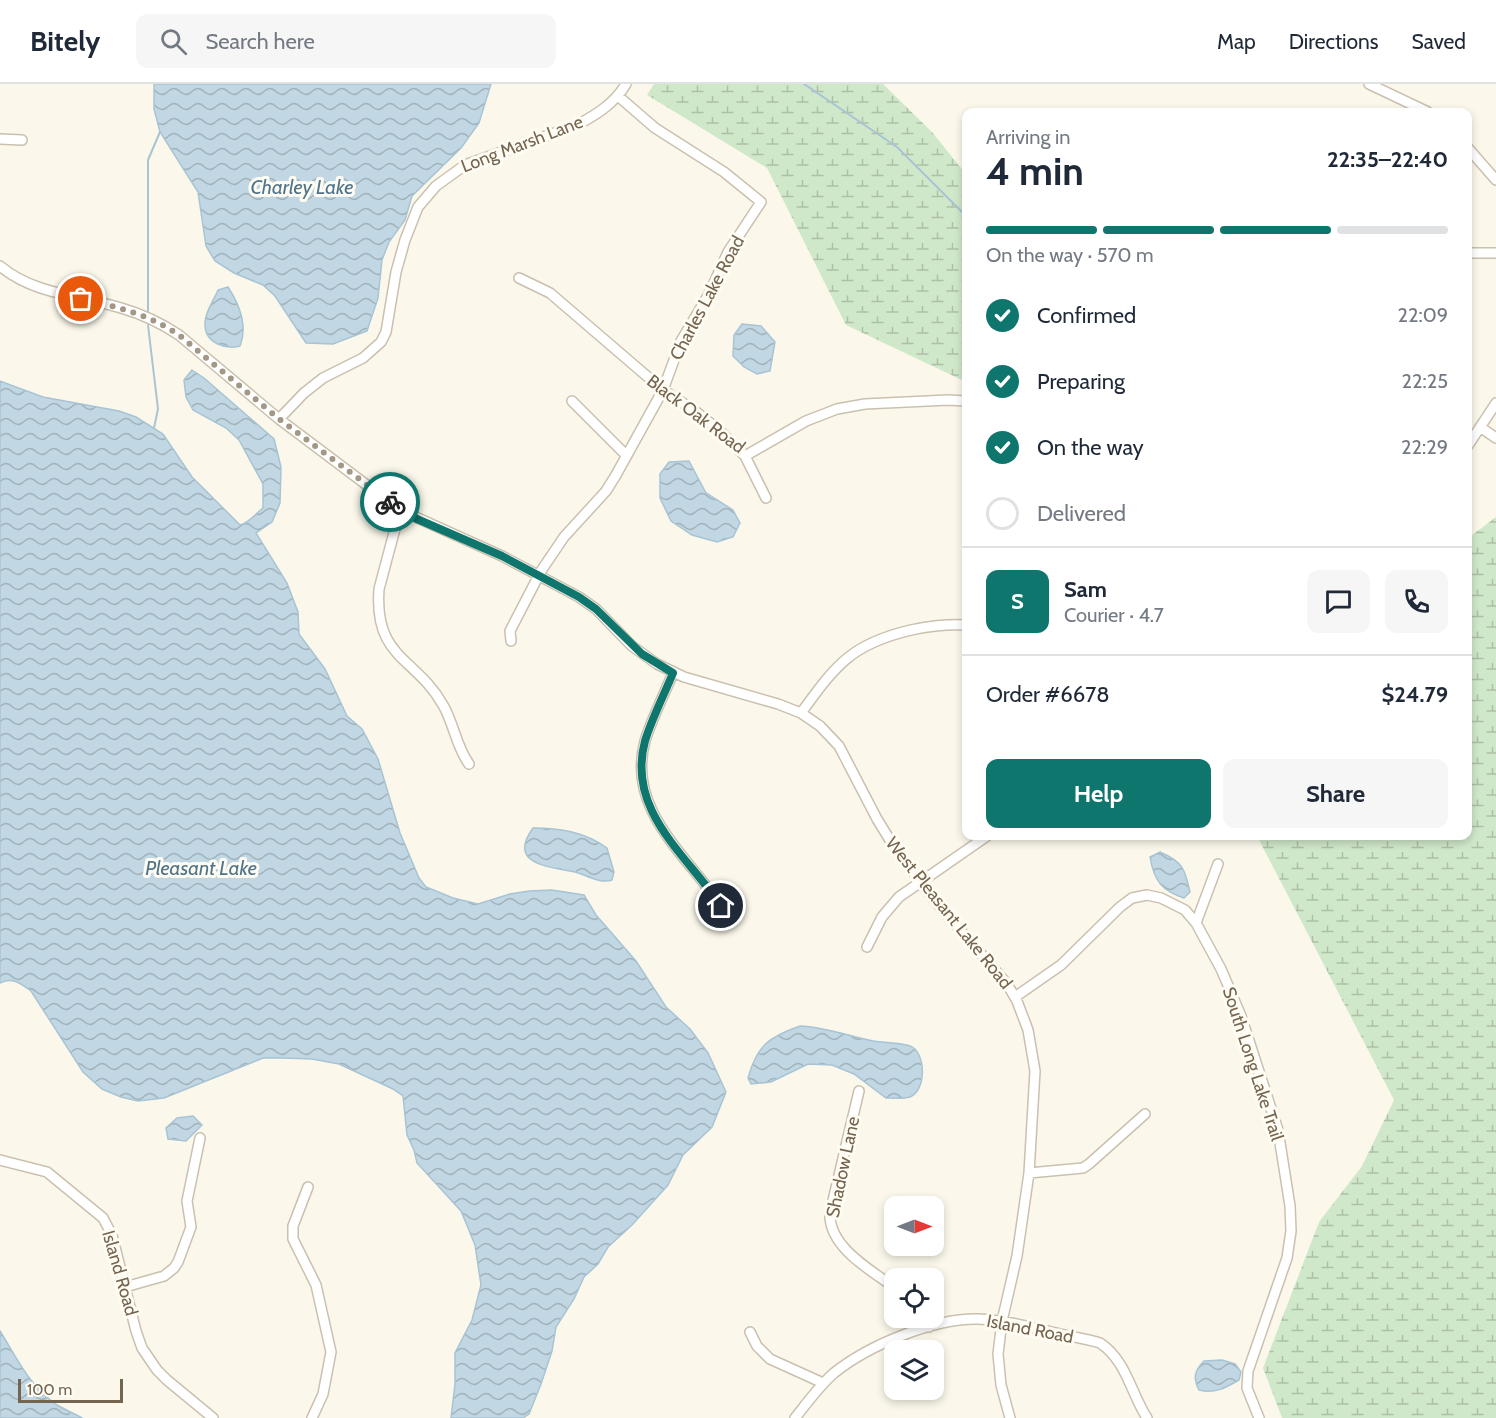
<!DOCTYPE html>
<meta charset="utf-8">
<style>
body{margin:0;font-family:Cabin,sans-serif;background:#f6f6f7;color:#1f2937;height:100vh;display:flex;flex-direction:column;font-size:22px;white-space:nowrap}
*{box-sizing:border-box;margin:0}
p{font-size:20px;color:#747a83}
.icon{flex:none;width:33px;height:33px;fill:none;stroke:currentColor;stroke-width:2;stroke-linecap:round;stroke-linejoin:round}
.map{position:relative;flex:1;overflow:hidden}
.panel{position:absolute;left:962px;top:24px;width:510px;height:732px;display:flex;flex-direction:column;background:#fff;border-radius:12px;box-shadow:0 3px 9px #0003}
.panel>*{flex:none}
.needle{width:39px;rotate:90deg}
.buttons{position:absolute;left:884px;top:1112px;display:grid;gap:12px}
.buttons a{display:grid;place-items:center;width:60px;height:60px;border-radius:12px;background:#fff;box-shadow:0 3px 9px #0003;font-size:30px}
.scale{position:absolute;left:18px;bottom:15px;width:105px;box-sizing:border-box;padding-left:6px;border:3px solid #746550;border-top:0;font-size:16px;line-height:21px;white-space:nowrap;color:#746550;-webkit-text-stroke:4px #fefbf2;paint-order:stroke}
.pin{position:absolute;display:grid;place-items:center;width:51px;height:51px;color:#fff;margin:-26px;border:3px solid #fff;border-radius:50%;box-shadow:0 2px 6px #0007}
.courier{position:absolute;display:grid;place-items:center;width:60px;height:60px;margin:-30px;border:4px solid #0f766e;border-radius:50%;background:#fff;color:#222;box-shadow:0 2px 8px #0007}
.head em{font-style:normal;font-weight:800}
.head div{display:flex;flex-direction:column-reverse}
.head{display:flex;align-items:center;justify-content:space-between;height:102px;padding:0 24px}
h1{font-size:39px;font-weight:800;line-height:45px}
.bar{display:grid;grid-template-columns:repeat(4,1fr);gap:9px 6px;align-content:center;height:72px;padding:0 24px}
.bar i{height:8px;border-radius:4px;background:#e0e1e3}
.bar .selected{background:#0f766e}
.bar p{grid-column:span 4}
.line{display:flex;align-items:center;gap:15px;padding:0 24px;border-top:2px solid #e0e1e3}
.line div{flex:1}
.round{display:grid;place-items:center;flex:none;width:63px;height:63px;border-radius:12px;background:#f6f6f7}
ol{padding:0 24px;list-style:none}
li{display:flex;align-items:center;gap:18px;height:66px}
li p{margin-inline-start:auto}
li .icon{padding:6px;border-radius:50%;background:#0f766e;color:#fff;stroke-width:4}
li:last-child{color:#747a83}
li i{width:33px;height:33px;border:3px solid #e0e1e3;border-radius:50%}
.cta{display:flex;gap:12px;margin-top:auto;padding:12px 24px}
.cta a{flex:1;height:69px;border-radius:12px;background:#0f766e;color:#fff;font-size:24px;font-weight:800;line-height:69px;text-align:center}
.cta a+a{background:#f6f6f7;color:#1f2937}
header{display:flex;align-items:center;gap:36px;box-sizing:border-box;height:84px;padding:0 30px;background:#fff;border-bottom:2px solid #e0e1e3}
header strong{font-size:28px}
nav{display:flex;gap:33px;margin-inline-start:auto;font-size:21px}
.search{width:420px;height:54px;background:#f6f6f7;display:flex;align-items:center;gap:15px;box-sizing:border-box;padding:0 21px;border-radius:12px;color:#747a83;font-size:22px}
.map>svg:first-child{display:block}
</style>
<header>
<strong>Bitely</strong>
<div class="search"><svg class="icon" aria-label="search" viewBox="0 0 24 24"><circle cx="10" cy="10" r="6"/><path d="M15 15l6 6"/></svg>Search here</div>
<nav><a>Map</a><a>Directions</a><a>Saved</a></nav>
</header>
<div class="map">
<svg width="1496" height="1334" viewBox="0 0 1496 1334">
<defs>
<pattern id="wetland-marsh" width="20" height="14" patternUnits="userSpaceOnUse" patternTransform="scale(1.5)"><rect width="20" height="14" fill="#d0e8ca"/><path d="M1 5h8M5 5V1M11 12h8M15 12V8" fill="none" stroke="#adc0a6"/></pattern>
<pattern id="water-waves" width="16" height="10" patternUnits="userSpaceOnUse" patternTransform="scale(1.5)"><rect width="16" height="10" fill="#c1d7e3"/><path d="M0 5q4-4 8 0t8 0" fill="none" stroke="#a1b2ba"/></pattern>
</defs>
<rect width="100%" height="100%" fill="#fbf8eb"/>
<path fill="url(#wetland-marsh)" d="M654,0H883L932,48L966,90V298L846,241L767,84L647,11Z
M1496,433V1334H1282L1263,1284L1319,1138L1362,1082L1394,1016L1257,752H1467V455Z"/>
<path fill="url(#water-waves)" stroke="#a8c4d4" stroke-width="1.5" d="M154,0H491L479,39L461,64L412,112L405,136L389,158L382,176L378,214L367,247L333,260L306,259L275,212L263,201L234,189L215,177L206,162L198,108L160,48L154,25Z
M228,203C239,220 248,242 240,262C226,266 205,259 205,241C204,230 214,216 218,206Z
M742,240L761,242L775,258L770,287L757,290L744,283L733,272L734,251Z
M192,286L204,294L274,355L281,383L280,419L272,438L256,449L287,499L298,528L299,550L325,585L347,632L362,645L378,675L400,749L419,794L426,803L453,814L478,820L510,810L529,807L552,806L584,811L596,831L636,877L666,923L690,945L708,969L726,1008L712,1043L683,1071L668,1101L632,1141L608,1163L598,1180L584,1193L574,1215L556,1243L552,1267L541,1300L529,1330L523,1334H451L455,1300V1269L472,1236L481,1201L475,1161L461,1127L417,1079L414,1066L407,1051L403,1012L393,1005L339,980L312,975L282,974H263L164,1014L138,1017L121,1013L102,1005L83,988L31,907C20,899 13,893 0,899V297L43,313L119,327L136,333L163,350L192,393L240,441C249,439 256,429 263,424V400L239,356L226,344L193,326L186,313L184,296Z
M689,377L706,409L733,426L740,439L733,453L717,458L692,451L671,437L660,414V390L669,378Z
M533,744C560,744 585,748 607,764L614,788L612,796C600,800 586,791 575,788C551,783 506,781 533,744Z
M1160,768C1183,778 1185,785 1190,808L1184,814C1162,807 1154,797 1150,773Z
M800,942C825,943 849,952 873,957C884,959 900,958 910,962C926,968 927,1006 910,1013C903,1015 893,1014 886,1014L854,990L832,981L808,980L771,998L751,1000L748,994C757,961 769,953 800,942Z
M193,1032L202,1041L186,1057L168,1055L166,1044L177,1034Z
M0,1247C17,1274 29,1302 57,1321C65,1326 74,1329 82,1334H0Z
M1222,1276L1235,1280L1241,1288L1239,1296C1225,1304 1215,1310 1199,1306C1193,1294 1194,1287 1204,1277Z"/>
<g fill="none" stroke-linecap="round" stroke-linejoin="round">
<path stroke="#a8c4d4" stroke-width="2" d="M804,0L897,63L966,132
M148,228V76L160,48
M148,241L158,325L154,344"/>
<g stroke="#cac0af" stroke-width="12">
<path id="minor" d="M1369,0L1428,28
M0,55L22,56
M1467,63L1496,96
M1467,169H1496
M0,182C35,211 79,211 121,224C142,230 161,239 179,251L279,335L400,426L502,472L579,513L596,525L632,562L657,580L684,593L778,620L801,629L820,642L839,662L877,735L896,766L936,818L1007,900L1017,917L1028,946L1035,987L1029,1089L1017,1172L1002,1237L998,1270L1001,1301L1010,1334
M519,194L550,209L663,306L695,327L720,347L745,372L766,414
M572,317L626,371
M279,335L304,309L323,294L363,274L381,258L386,248L396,188L405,156L418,123L436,102L465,81L577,41C596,31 615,19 626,0
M1480,343L1496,354
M1467,363L1496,319
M745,372L806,337L837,325L865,320L948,316L966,317
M400,426L379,505C374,575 415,572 443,621C454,640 456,662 469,680
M511,557L510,547L541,487L564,453L606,407L616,391L663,306L681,257L709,210L728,168L761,118L724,88L655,44L618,12
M673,589C664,611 652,634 645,657C626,726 687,771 721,822
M801,629C836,581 851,560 911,546C930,542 947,540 966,541
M1196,839L1218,780
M867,863L882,833L899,813L987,752
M1015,913L1061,881L1120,823L1132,814L1147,811L1161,814L1185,826L1196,839L1221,885L1241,932L1278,1046L1290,1122L1291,1147L1287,1174L1248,1287L1247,1304L1259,1334
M859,1007L830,1129C828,1162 870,1186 894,1203
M0,1076L47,1088L103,1134L112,1151L136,1247L142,1264L157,1286L167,1296L213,1334
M1029,1089L1083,1084L1089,1080L1145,1030
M308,1103L293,1142V1155L316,1201L331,1268L323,1310L312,1334
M125,1203L164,1192L174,1184L178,1178L191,1143L187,1117L200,1054
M922,1233L929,1243
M750,1248L757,1262L770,1275L823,1299
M795,1334C807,1319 819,1302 834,1289C869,1261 934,1234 978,1235C1006,1236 1033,1244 1060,1250C1073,1253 1087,1255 1100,1259C1126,1276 1131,1309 1147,1334"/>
</g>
<use href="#minor" stroke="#fff" stroke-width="9"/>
</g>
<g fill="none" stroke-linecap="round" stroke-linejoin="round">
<path stroke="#a39886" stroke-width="6" stroke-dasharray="0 10.8" d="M81,215C116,222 150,231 179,251L279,335L390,418"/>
<path stroke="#0f766e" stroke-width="8" d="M390,418L417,435L502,472L579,513L596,525L642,570L673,589C664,611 652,634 645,657C626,727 687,771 721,822"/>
</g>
<g text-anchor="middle" stroke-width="6" stroke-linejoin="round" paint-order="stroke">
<g font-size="18" fill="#746550" stroke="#fefbf2">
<text transform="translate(522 60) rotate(-21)" y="6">Long Marsh Lane</text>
<text transform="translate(707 214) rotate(-62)" y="6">Charles Lake Road</text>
<text transform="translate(696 330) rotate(37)" y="6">Black Oak Road</text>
<text transform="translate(949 829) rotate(51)" y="6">West Pleasant Lake Road</text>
<text transform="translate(1253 980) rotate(72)" y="6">South Long Lake Trail</text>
<text transform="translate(843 1083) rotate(-78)" y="6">Shadow Lane</text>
<text transform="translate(120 1189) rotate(74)" y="6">Island Road</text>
<text transform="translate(1030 1245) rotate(11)" y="6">Island Road</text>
</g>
<g font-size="20" font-style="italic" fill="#4f748b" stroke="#fefbf2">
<text x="302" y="110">Charley Lake</text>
<text x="201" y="791">Pleasant Lake</text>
</g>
</g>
</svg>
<div class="buttons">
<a><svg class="needle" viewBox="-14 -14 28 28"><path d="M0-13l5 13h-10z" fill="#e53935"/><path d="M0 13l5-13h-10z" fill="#747a83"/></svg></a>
<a><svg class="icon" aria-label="locate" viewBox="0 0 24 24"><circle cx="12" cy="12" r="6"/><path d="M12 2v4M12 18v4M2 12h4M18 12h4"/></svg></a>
<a><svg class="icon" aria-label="layers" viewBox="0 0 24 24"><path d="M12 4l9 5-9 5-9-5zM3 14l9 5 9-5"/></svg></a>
</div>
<div class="scale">100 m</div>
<div class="pin" style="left:81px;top:215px;background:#ea580c"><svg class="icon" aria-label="bag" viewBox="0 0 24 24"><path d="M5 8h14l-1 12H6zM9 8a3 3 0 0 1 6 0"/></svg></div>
<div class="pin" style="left:721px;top:822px;background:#1f2937"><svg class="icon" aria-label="home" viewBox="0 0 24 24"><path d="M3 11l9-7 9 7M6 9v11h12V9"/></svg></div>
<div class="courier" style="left:390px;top:418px"><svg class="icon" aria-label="bike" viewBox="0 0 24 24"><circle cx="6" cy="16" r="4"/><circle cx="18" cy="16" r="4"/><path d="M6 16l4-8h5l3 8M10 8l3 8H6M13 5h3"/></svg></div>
<section class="panel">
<div class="head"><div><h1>4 min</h1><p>Arriving in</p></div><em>22:35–22:40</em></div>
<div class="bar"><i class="selected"></i><i class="selected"></i><i class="selected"></i><i></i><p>On the way · 570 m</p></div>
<ol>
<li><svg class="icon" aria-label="check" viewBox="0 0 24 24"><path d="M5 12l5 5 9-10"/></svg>Confirmed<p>22:09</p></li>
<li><svg class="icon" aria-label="check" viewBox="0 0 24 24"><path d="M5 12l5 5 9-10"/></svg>Preparing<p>22:25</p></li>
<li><svg class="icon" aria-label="check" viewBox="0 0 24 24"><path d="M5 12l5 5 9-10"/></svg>On the way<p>22:29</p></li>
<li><i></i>Delivered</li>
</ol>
<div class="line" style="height:108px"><b class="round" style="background:#0f766e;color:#fff">S</b><div><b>Sam</b><p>Courier · 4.7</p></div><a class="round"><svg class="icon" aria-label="chat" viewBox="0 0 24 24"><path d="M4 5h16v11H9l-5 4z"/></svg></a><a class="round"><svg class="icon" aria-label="phone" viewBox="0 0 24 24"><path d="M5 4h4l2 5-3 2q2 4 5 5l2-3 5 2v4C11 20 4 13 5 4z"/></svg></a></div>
<div class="line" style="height:78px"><div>Order #6678</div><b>$24.79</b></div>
<div class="cta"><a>Help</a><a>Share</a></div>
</section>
</div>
